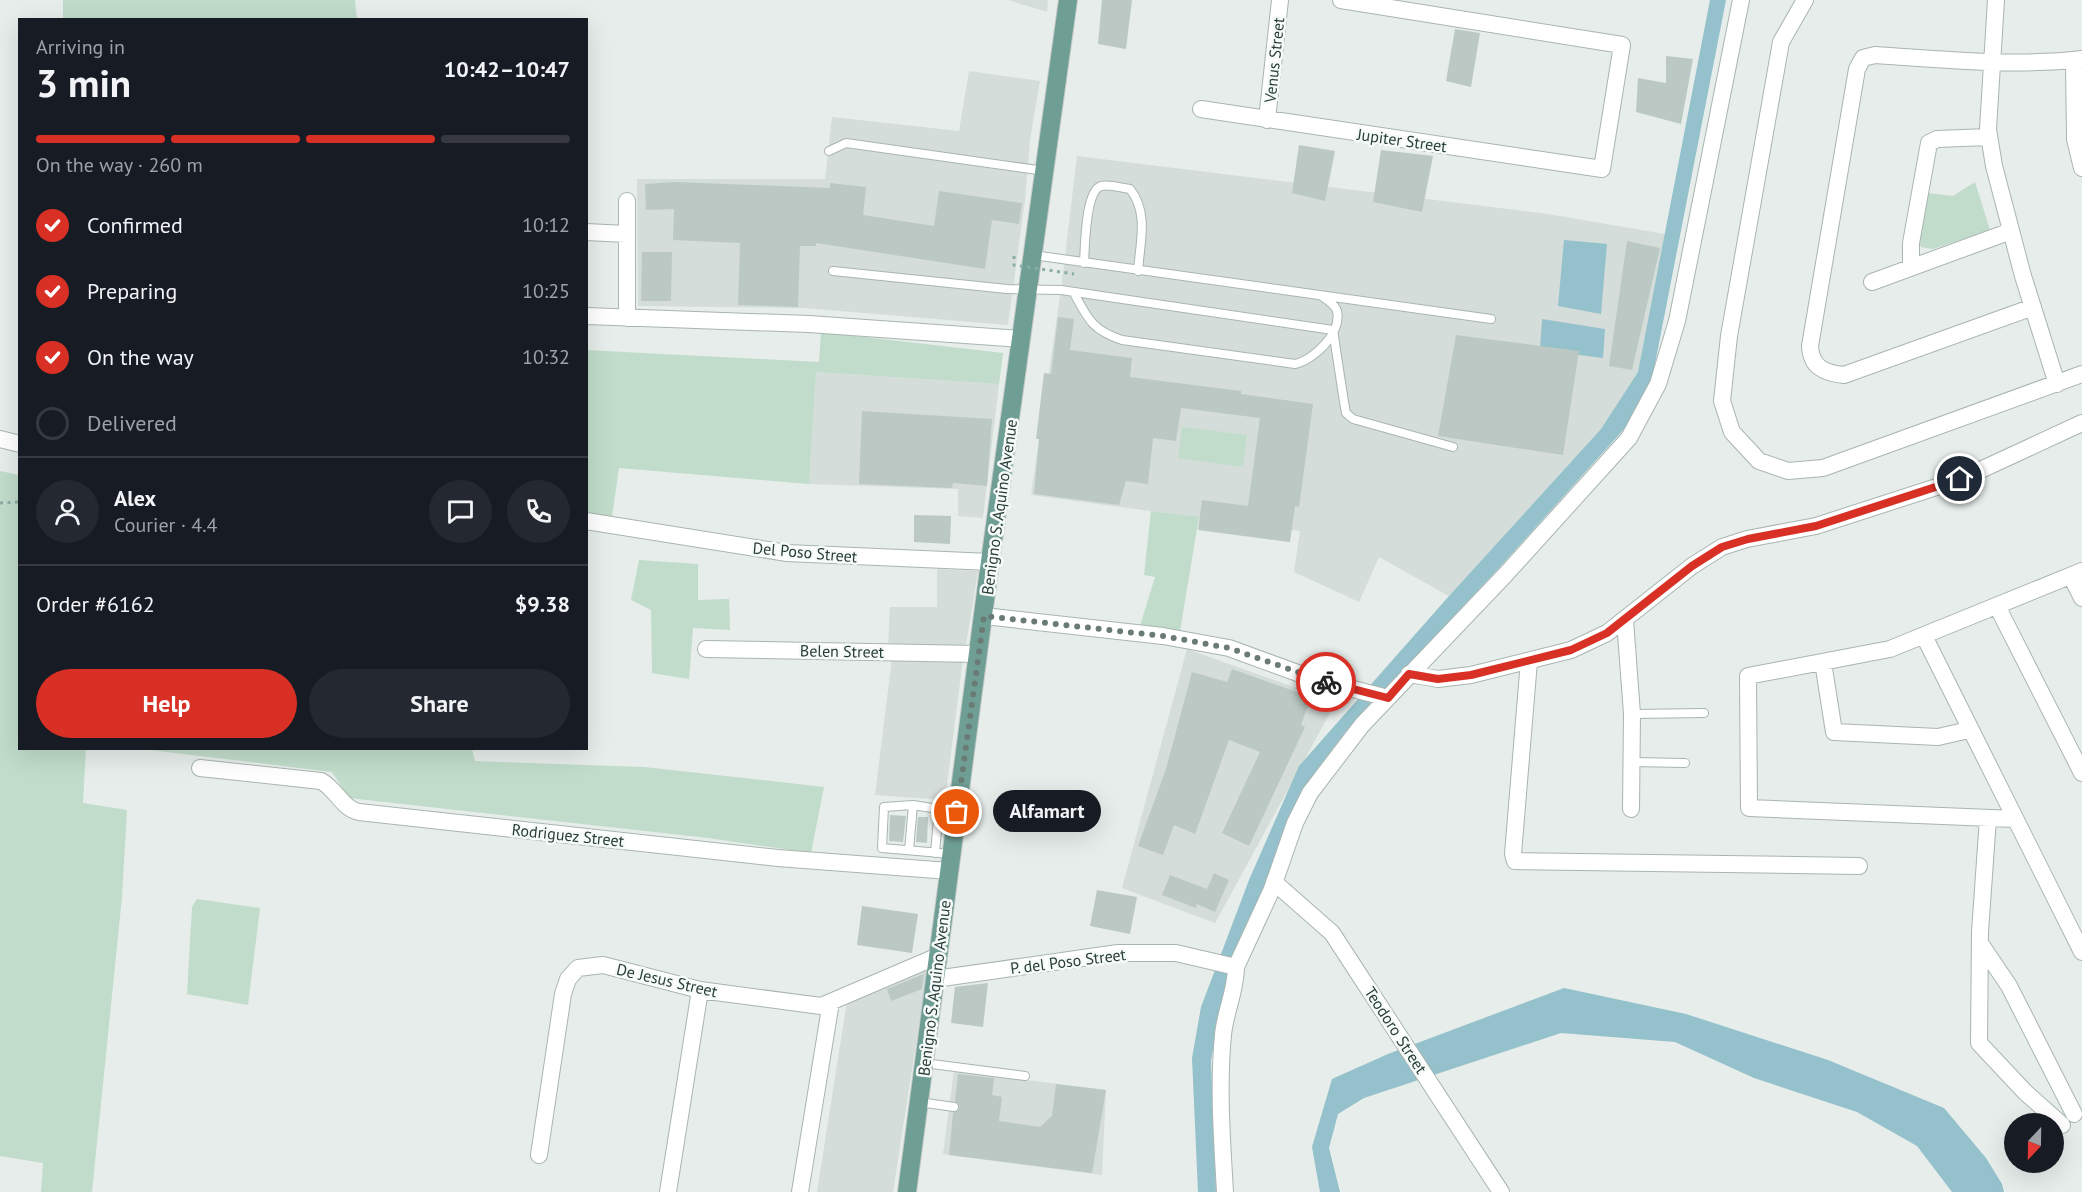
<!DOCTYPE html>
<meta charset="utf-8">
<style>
body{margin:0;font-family:"PT Sans",sans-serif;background:#242831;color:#f1f3f6;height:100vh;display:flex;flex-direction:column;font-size:22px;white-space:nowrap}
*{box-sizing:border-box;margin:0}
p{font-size:20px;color:#9ea1a6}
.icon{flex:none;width:33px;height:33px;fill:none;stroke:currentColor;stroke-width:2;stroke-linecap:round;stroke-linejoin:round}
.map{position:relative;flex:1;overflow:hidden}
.details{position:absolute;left:18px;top:18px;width:570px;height:732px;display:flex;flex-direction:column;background:#171b24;border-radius:0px;box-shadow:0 6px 24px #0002}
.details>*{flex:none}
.needle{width:39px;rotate:202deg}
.tools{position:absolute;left:2004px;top:1113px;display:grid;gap:12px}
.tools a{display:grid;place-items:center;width:60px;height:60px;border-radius:50%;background:#171b24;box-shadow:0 6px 24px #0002;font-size:30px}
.pin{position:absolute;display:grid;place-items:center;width:51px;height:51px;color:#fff;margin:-26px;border:3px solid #fff;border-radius:50%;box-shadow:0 2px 6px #0007}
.courier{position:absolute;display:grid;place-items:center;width:60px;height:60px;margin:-30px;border:4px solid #d93025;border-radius:50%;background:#fff;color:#222;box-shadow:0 2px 8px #0007}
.bubble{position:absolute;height:42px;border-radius:21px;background:#171b24;box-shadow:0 6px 24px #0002;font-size:20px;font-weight:600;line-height:42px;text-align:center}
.overview em{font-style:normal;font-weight:600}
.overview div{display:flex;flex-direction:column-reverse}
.overview{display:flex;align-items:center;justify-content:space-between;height:102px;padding:0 18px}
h1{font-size:39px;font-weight:600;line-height:45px}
.bar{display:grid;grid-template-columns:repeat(4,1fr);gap:9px 6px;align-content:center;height:72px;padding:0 18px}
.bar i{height:8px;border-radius:4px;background:#363941}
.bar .current{background:#d93025}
.bar p{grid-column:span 4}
.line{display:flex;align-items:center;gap:15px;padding:0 18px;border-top:2px solid #363941}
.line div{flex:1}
.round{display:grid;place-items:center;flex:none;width:63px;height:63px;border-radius:32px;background:#242831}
ol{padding:0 18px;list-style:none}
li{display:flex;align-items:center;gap:18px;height:66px}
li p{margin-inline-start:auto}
li .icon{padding:6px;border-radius:50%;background:#d93025;color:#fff;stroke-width:4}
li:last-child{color:#9ea1a6}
li i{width:33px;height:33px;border:3px solid #363941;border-radius:50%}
.button{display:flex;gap:12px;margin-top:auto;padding:12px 18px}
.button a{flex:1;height:69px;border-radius:36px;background:#d93025;color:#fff;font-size:24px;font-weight:600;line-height:69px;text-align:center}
.button a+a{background:#242831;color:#f1f3f6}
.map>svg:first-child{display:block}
</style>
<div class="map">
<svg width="2082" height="1192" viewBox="0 0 2082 1192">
<rect width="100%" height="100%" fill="#e6edea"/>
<path fill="#d4ddd9" d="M1008,0H1048L1047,12Z
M969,71L1040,81L1030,140L1025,200L1008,325L804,308L638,306L637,179H825L832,117L959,131Z
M1077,156L1548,214L1665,234L1638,372L1601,429L1449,596L1379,557L1359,602L1294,572L1300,531L1031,495L1061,290Z
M816,372L999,384L983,518L958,516V489L809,484Z
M937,569L978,571L965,651L888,647L890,607H937Z
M1187,649L1336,702L1215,923L1122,888Z
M892,658L963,659L945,800L875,795Z
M928,966L893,1192H817L847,1001Z
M954,1071L1106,1090L1102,1175L943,1154Z"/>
<path fill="#c1dcca" d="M63,0H355L357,19H63Z
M1975,182L1990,230L1933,249L1921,247L1919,240L1928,193L1953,196Z
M821,332L1003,353L999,384L816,372L809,484L619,468L612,517L587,513L586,350L819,362Z
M1182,427L1247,435L1243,467L1178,458Z
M0,471L19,475L20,748L86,749L83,803L127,810L122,897L92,1192H41L43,1163L0,1156Z
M1151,511L1199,517L1180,631L1140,626L1155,577L1144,575Z
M639,560L698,564V600L729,599L730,630L693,628L689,679L652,673L651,610L631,600Z
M142,749H472L475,761L644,767L824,787L811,853L708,838L349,798L332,772Z
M197,899L260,908L248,1005L187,994L192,907Z"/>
<path fill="#94c1cb" d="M1710,0H1726L1652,379L1625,428L1498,569L1346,731L1313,775L1288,820L1266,883L1231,959L1220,1010L1211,1061L1216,1192H1198L1192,1058L1201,1007L1249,880L1299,766L1449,596L1601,429L1638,372Z
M1564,240L1607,244L1601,314L1558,306Z
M1542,319L1605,329L1603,358L1540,350Z
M1564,988L1686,1014L1828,1060L1944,1108L1986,1158L2002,1184L2004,1192H1952L1917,1146L1857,1112L1754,1078L1675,1042L1561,1033L1364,1098L1338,1114L1329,1148L1340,1192H1320L1312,1147L1332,1079L1388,1054Z"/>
<path fill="#bbc8c3" d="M1102,0H1132L1126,49L1098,44Z
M1455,29L1480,33L1471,87L1446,81Z
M1666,56L1693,59L1681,124L1636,112L1638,78L1666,83Z
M1299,145L1335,151L1325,201L1292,193Z
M1381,150L1433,156L1422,212L1373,202Z
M675,182L830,188V183L866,187L863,215L934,226L939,191L1022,203L1019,224L992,220L985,269L816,243V246H800L798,307L738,305L740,243L673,240L674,209L646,210L645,184Z
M1627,241L1660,248L1632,370L1609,366Z
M642,252H672L671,301H641Z
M1058,317L1074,319L1070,350L1132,358L1130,377L1241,391V394L1313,404L1299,507L1295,506L1290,542L1198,530L1202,500L1248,506L1260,418L1181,408L1176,441L1153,438L1148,484L1126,481L1119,505L1034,494L1039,439H1036L1044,373L1051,374Z
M1456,335L1579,351L1563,455L1438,436Z
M862,411L992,419L987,486L953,483L952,488L859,484Z
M914,515L951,516L950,544L914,542Z
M1232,669L1311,697L1301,725L1305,727L1249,846L1222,833L1260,752L1229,740L1195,834L1174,825L1163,855L1138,846L1166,769L1192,672L1227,682Z
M890,815L906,816L903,842L889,841Z
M918,817H928L927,843L916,842Z
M1214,873L1229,880L1215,912L1197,904L1196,908L1162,895L1170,875L1207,889Z
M1097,890L1137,897L1130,934L1090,926Z
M862,906L918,914L912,953L857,945Z
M924,974L922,989L891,1001L887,989Z
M988,983L983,1027L951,1023L955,987Z
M958,1074L994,1078L992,1095L1002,1097L999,1121L1040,1127L1052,1116L1056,1084L1106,1090L1092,1173L949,1155L953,1113L960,1107L955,1101Z"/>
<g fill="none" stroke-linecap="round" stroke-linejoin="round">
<g stroke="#a9b5b1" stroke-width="10">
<path id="service" d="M829,151L846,143L1045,171
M1033,255L1491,319
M1084,263C1085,248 1085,191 1101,186C1109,184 1122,188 1130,189C1149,213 1140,242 1138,271
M833,271L1007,289L1061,290L1333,330
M1074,293C1088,319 1092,330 1122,340L1295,364C1314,360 1342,333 1337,311C1335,304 1326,299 1320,295
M1333,330L1344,402L1346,413L1353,419L1453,447
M1632,714L1704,713
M1632,762L1685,763
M909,850L913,805
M935,853L939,808
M952,854L882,848L884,807L913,805L957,812
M924,1063L1025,1076
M919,1102L954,1107"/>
</g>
<g stroke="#a9b5b1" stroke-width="18">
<path id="minor" d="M1805,0L1781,42L1729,336L1722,401L1732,432L1759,461L1788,471L1823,468L2082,374
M1996,0L1988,129L1994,166L2023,276L2057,384
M2074,60L2075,139L2082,168
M1201,109L1602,169L1622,45L1341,0
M1267,120L1280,0
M627,201V318
M586,232L627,234
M1911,267V243L1929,143L1937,139L1989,137
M1872,282L2011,231
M2033,307L1844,375C1824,373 1811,367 1810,346L1857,69L1863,58L1875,55C1941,59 2016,67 2082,59
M586,316L809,324L1022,339
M0,439L20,444
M586,521L787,553L990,562
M2071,576L2082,598
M1997,606L2082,773
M984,616L1163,636L1229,648L1314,679L1388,698
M1625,620L1632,714L1631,809
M1924,636L2082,952
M706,649L977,654
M1529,661L1513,854L1515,861L1859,866
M1823,662L1834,732L1938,737L1969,730
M1409,674L1438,679L1471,675L1571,650L1607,633L1692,566L1722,547L1747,539L1816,526L1961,479L2082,423
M200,768L321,781C336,789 343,809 359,812L778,858L949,871
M1988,818L1980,932L1979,1043L2025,1092L2062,1125
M2015,819L1749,808L1748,676L1890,649L2082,571
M1274,882L1332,933L1501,1192
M1980,943L2009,986L2074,1114
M935,979L1118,953H1176L1236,967
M539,1155L563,994L568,979L578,968L603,965L700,990L821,1006L938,956
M668,1192L700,990
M800,1192L831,1002
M1225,1192C1222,1140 1218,1087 1223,1035C1225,1012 1236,991 1236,967L1272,889L1295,823L1310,793L1362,725L1505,575L1629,438L1658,384L1677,321L1741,0"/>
</g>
<g stroke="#c3c9c7" stroke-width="20">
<path id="primary" d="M907,1192L990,562L1068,0"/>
</g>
<path stroke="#8aada3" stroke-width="3" stroke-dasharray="3 4.5" stroke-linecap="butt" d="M0,503L20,502"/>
<use href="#service" stroke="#fff" stroke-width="8"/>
<use href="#minor" stroke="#fff" stroke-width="16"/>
<use href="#primary" stroke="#6f9e94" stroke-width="18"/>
<path stroke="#8aada3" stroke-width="3" stroke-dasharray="3 4.5" stroke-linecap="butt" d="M1014,256V265L1074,274"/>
</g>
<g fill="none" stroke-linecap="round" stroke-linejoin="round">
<path stroke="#6a7b76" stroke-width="6" stroke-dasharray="0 10.8" d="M957,812L984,616L1163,636L1229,648L1326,682"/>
<path stroke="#d93025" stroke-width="8" d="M1326,682L1388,698L1409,674L1438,679L1471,675L1571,650L1607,633L1692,566L1722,547L1748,539L1816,526L1960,479"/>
</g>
<g text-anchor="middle" stroke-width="5" stroke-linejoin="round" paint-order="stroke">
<g font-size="16" fill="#273d38" stroke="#f6faf8">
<text transform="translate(1274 60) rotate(-84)" y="6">Venus Street</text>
<text transform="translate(1402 140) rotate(8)" y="6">Jupiter Street</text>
<text transform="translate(999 507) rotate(-82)" y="6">Benigno S. Aquino Avenue</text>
<text transform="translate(805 552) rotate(5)" y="6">Del Poso Street</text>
<text transform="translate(842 651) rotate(1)" y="6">Belen Street</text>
<text transform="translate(568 835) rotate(6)" y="6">Rodriguez Street</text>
<text transform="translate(1068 961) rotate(-7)" y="6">P. del Poso Street</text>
<text transform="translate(667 980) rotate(13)" y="6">De Jesus Street</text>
<text transform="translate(934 988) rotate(-83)" y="6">Benigno S. Aquino Avenue</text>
<text transform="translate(1396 1030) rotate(57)" y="6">Teodoro Street</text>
</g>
</g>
</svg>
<div class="tools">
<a><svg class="needle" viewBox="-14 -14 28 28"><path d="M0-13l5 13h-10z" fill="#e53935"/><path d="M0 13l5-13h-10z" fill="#9ea1a6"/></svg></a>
</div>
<div class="pin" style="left:957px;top:812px;background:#ea580c"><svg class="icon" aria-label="bag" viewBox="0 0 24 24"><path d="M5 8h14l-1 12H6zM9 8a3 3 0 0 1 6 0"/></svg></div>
<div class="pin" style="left:1960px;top:479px;background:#1f2937"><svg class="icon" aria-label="home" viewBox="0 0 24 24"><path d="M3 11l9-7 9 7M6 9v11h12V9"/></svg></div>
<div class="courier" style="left:1326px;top:682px"><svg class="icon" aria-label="bike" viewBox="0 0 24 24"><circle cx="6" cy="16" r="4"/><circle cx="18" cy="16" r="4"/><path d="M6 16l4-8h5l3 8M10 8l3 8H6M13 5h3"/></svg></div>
<div class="bubble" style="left:993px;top:790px;width:108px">Alfamart</div>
<section class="details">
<div class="overview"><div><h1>3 min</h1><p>Arriving in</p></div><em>10:42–10:47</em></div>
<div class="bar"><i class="current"></i><i class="current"></i><i class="current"></i><i></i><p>On the way · 260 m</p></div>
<ol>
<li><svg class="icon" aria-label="check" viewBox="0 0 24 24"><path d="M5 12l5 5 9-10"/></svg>Confirmed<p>10:12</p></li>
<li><svg class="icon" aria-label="check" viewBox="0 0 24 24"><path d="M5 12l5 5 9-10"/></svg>Preparing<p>10:25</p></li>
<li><svg class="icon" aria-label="check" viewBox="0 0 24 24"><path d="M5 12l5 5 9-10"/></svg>On the way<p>10:32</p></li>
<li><i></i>Delivered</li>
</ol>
<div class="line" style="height:108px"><a class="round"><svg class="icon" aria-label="person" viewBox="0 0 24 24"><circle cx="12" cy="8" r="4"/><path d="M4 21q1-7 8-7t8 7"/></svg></a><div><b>Alex</b><p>Courier · 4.4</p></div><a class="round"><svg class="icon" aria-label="chat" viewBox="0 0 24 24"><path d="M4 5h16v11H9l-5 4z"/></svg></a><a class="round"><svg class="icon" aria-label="phone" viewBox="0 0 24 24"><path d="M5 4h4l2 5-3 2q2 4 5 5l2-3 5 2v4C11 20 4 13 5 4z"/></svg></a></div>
<div class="line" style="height:78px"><div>Order #6162</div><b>$9.38</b></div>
<div class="button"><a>Help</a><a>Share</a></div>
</section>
</div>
